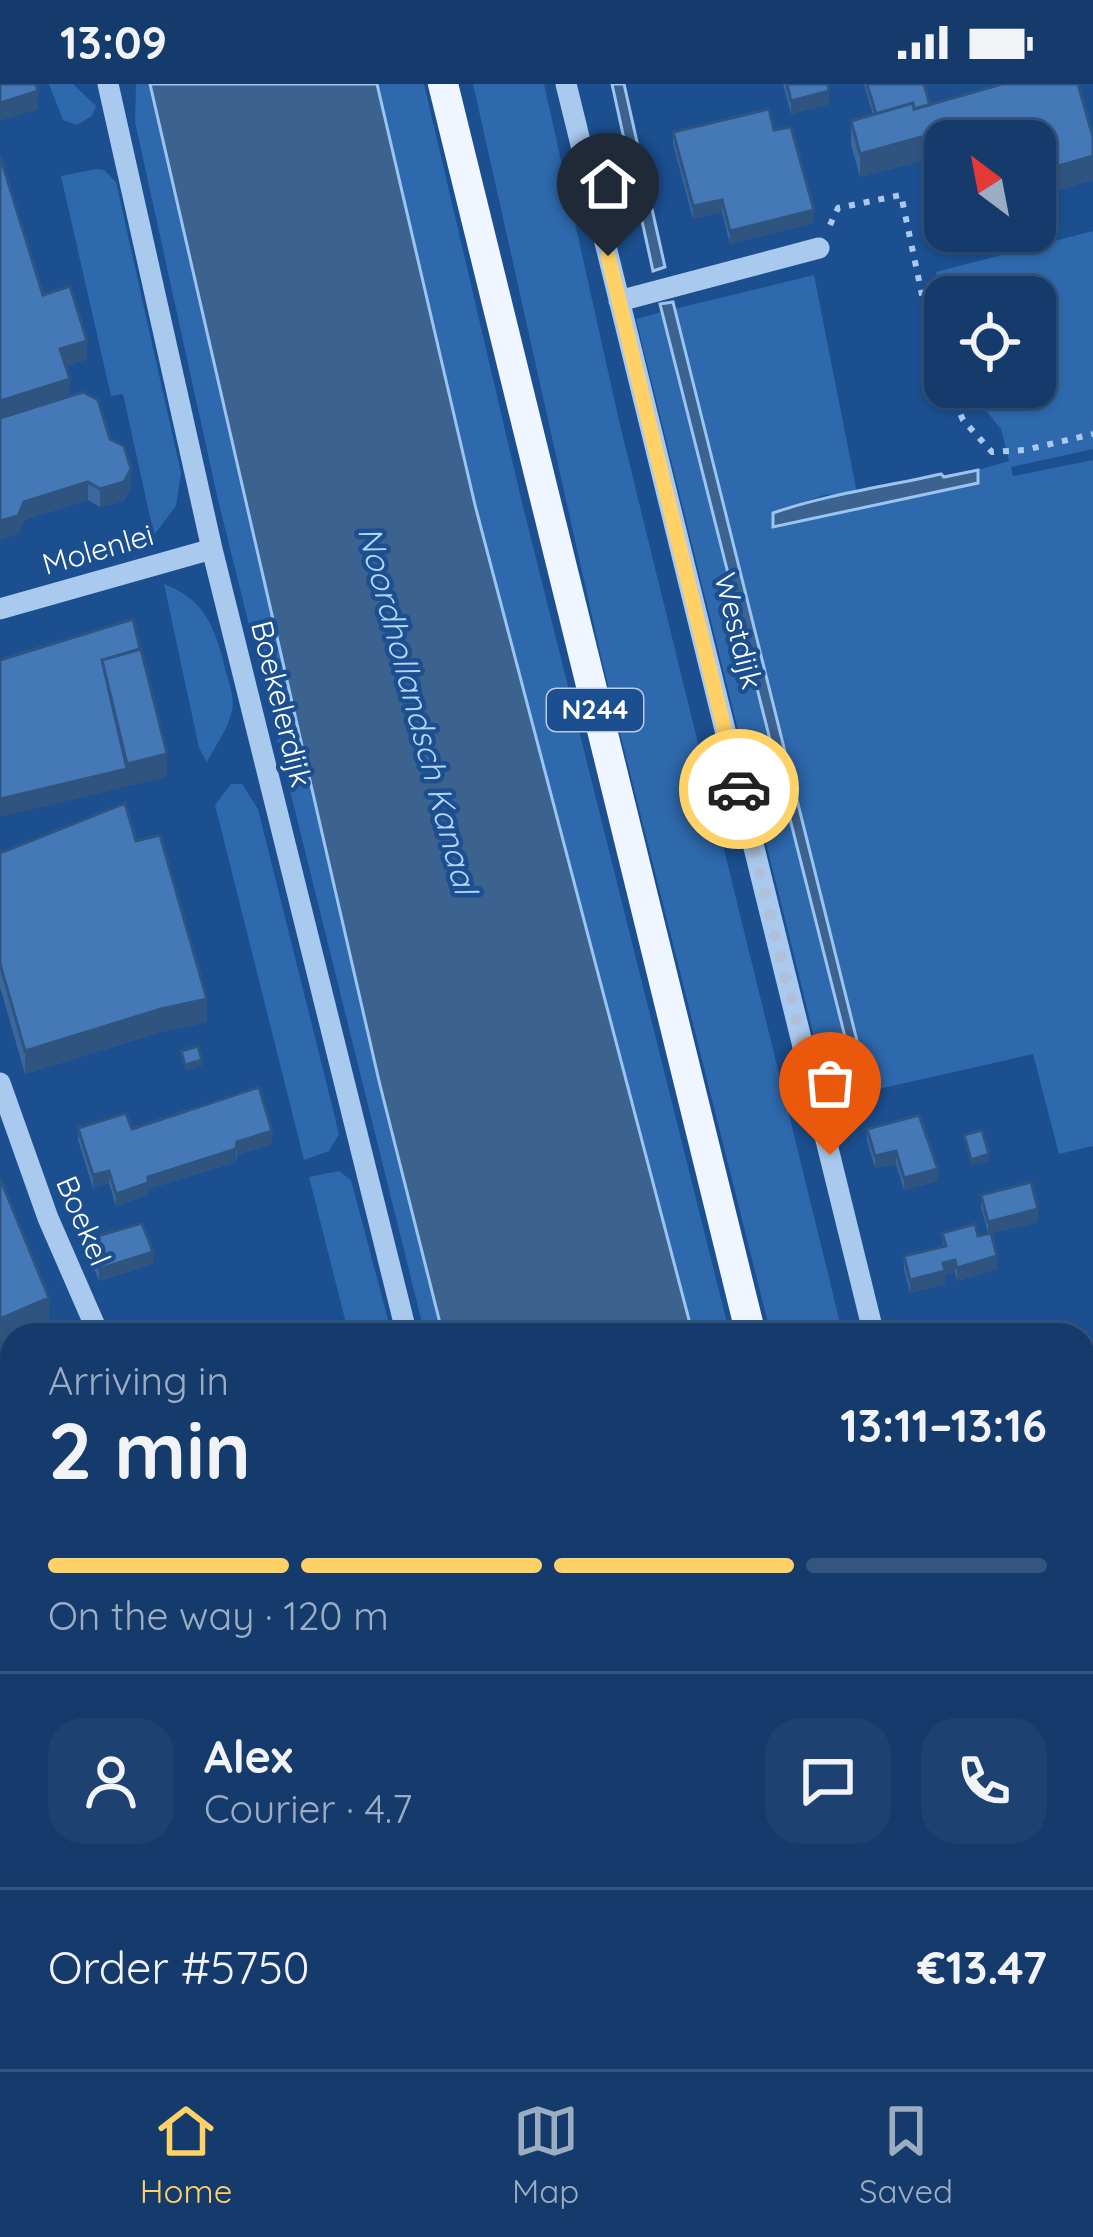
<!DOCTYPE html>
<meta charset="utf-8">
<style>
body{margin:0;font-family:Quicksand,sans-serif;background:#1d4271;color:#f1f3f6;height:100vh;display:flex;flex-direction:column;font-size:45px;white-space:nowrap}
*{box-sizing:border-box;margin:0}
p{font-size:39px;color:#9dadc1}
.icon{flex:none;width:66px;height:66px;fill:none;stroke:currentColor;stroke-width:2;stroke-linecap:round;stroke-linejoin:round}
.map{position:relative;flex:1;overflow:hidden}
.drawer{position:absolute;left:0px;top:1239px;width:1095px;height:747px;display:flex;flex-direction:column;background:#143b6b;border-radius:36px 36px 0 0;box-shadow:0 3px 9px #0004,0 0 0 3px #33557e}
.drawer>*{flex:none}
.needle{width:78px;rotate:328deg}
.controls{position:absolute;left:924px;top:36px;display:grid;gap:24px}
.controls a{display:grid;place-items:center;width:132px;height:132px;border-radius:24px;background:#143b6b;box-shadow:0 3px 9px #0004,0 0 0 3px #33557e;font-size:60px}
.pin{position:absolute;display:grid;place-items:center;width:102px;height:102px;color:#fff;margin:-123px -51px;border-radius:50% 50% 50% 0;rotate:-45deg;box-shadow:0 0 12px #0007}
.pin .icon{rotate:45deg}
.courier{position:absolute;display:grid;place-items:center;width:120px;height:120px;margin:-60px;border:9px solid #ffd166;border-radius:50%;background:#fff;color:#222;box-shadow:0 3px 15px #0007}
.head em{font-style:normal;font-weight:800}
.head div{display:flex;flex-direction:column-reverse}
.head{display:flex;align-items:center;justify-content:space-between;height:204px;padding:0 48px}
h1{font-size:78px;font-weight:800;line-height:90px}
.bar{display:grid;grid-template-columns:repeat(4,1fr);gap:18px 12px;align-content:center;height:144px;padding:0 48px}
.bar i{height:15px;border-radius:9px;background:#33557e}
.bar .current{background:#ffd166}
.bar p{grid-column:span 4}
.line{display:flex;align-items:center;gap:30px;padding:0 48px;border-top:3px solid #33557e}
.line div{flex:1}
.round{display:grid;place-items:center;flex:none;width:126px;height:126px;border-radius:36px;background:#1d4271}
.status{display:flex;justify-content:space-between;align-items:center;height:84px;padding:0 60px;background:#143b6b;direction:ltr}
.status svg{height:33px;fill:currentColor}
.menu{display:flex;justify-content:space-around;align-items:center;height:168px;border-top:3px solid #33557e;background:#143b6b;font-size:33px;color:#9dadc1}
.menu a{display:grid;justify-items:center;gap:6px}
.menu .current{color:#ffd166}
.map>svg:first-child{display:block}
</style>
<div class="status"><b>13:09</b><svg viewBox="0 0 49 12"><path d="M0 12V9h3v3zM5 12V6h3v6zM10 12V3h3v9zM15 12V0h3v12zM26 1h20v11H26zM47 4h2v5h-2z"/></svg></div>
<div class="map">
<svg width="1093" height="1985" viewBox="0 0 1093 1985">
<rect width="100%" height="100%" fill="#1b4f8f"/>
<path fill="#2e69ad" d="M49,0H73L96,22L92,32L77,41L63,36Z
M136,0H150L379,997L443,1251H425L218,416L135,38Z
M377,0H424L520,410L730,1251H693L475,421Z
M473,0H544L620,341L843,1251H771L602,577Z
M96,85L104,86L116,98L181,389L176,422L154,451L123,310L111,312L61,92Z
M1093,147V365L1011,383L1013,392L1093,376V1062L1059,1070L1033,970L870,1007L674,225L814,191L857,409L824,411L773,429L774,443L977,399L978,386L1009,377L1001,345L967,303H1035V213H945V224L936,188Z
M662,228L860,1010L830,1017L636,235Z
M164,500C207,516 216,547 226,588C229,600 235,614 232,626C229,644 215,662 207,678L199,664Z
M231,700H242L258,725L339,1050L329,1067L304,1076L215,721Z
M339,1087L351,1096L392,1251H349L309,1093Z
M1093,1331V1985H1071L1068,1974H1083V1333Z
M12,1659V1974H247L250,1985H0V1662Z"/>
<path fill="#3c6290" stroke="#9cc4f0" stroke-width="3" d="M150,0H377L475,421L693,1251H443L379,997Z
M612,0H624L665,183L653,187Z
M673,218L873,1021L863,1024L660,220Z
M978,386V399L773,443V429C828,410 884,403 941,390L944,393Z
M626,1974H873L875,1985H629Z"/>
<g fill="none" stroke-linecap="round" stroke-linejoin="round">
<path stroke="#9cc4f0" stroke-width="9" d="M0,1686L12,1683
M377,1974L382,1985"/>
<path stroke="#a9c9ee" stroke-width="6" stroke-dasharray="6 9" stroke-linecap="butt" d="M830,141L838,124L901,111L934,268L945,295
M949,303L963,336L992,368L1025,366L1093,350"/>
<path stroke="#a9c9ee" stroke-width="21" d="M108,0L212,465L407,1251
M566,0L874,1251
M619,217L819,164
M0,525L212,465
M0,999L48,1134L99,1251
M0,1629L12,1626
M416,1974L420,1985
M1052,1974L1055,1985"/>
<path stroke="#f0f6ff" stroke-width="30" d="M443,0L751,1251
M928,1974L930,1985"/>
</g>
<path fill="#3a679d" d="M783,0H828L829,20L791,30Z
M864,0H924L930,21L1002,0H1078L1093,53V96L1035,112V57H945V138L939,140L921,77L860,93L851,61V37L873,31Z
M774,46L814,139L730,160L722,128L693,135L673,60V48Z
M0,72L43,211L87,275L66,282L70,312L110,355L131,403L124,417L100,423L88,416L24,436L18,450L0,455Z
M136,757L207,938L161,948L25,990L0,903V769Z
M78,1044L132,1045L272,1060L237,1071L236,1078L148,1105V1111L116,1122L109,1099L93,1104L78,1056Z
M867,1045L938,1097L904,1106L896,1080L875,1084L867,1057Z
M981,1111L1038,1138L991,1149L997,1185L957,1197L955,1188L945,1191V1200L910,1209L904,1185V1172L943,1163L942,1149L978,1152L988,1149L981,1123Z
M87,1155L153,1180L99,1197L87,1168Z"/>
<path fill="#305480" d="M38,7V25L0,37V19Z
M829,7V20L791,30V17Z
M921,53V77L860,93V70Z
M1093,72V96L1035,112V89Z
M945,115V138L939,140V116Z
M722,116V128L693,135V122Z
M814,126V139L730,160V147Z
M87,257V275L60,284V265Z
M70,295V313L0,335V317Z
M131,385V403L124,417L100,423V405Z
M88,398V416L24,436L18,450L0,455V437L24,418Z
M167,670V693L0,733V715L127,685V680Z
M207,915V938L161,948L25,990V967L161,925Z
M202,976V982L185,987V981Z
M272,1047V1060L237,1071V1058Z
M236,1065V1078L148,1105V1111L116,1122V1110L148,1093Z
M896,1067V1080L875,1084V1072Z
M989,1070V1077L971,1082V1076Z
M938,1085V1097L904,1106V1094Z
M109,1087V1099L93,1104V1091Z
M1038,1125V1138L988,1150V1138Z
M153,1168V1180L99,1197V1185Z
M997,1172V1185L957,1197V1184Z
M955,1176V1188L945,1191V1200L910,1209V1196L943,1179Z
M49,1214V1238L17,1251H12V1253L0,1258V1235Z
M12,1348V1367L0,1370V1352Z
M12,1507V1519L0,1523V1510Z"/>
<path fill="#4478b7" stroke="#305480" stroke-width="3" d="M0,0H36L38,7L0,19Z
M787,0H828L829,7L791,17Z
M867,0H924L930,21L914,25L913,19L876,30Z
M1002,0H1078L1093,53V72L1035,89V57H945V115L939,116L921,53L860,70L851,37L913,19L914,25Z
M769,25L774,46L791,43L814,126L730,147L722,116L693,122L673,48Z
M0,72L43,211L70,202L87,257L60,265L70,295L0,317Z
M83,308L98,316L110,355L124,362L131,385L124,398L100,405L88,398L24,418L18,432L0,437V334Z
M133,535L140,565L102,576L127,685L0,715V576Z
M141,565L167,670L127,680L102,576Z
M125,719L136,757L160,751L207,915L161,925L25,967L0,880V769Z
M198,962L202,976L185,981L181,967Z
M259,1003L272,1047L237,1058L236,1065L148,1093V1099L116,1110L109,1087L93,1091L78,1044L126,1029L132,1045Z
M919,1031L938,1085L904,1094L896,1067L875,1072L867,1045Z
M982,1046L989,1070L971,1076L964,1051Z
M0,1094L49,1214L0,1235Z
M1031,1098L1038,1125L988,1138L981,1111Z
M142,1139L153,1168L99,1185L87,1155Z
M975,1140L978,1152L991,1149L997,1172L957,1184L955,1176L943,1179L945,1187L910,1196L904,1172L946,1162L942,1149Z
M12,1295V1348L0,1352V1299Z
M12,1419V1507L0,1510V1423Z"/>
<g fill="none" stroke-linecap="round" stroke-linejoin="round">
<path stroke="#afc1d8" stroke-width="12" stroke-dasharray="0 21.6" d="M739,705L830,1071"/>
<path stroke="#ffd166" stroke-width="15" d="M608,172L739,705"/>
</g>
<g text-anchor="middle" stroke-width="9" stroke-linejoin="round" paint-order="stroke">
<rect fill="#1b4f8f" stroke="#bbcadd" stroke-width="3" x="547" y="605" width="96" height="42" rx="9"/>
<g font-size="27" font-weight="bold" fill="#fff">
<text x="595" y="635">N244</text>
</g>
<g font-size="30" fill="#fff" stroke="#1b4f8f">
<text transform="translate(98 466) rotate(-16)" y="10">Molenlei</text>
<text transform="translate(738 547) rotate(76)" y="10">Westdijk</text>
<text transform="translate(281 620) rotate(76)" y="10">Boekelerdijk</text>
<text transform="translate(83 1137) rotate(67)" y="10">Boekel</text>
</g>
<g font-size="33" font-style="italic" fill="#b5d3f5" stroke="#1b4f8f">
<text transform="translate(418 626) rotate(75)" y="12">Noordhollandsch Kanaal</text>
</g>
</g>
</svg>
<div class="controls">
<a><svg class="needle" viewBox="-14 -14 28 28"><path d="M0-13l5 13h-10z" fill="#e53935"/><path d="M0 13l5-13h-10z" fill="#9dadc1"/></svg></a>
<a><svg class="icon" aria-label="locate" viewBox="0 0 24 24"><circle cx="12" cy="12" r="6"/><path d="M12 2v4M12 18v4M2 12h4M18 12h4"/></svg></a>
</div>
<div class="pin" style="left:830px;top:1071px;background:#ea580c"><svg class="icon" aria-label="bag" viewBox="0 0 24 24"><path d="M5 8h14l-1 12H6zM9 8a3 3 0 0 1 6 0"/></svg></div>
<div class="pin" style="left:608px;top:172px;background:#1f2937"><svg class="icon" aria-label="home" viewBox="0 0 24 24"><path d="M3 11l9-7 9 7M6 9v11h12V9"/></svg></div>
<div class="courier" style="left:739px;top:705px"><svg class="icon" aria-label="car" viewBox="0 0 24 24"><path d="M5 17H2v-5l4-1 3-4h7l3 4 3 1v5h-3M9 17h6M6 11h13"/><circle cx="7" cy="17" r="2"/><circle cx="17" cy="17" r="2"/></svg></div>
<section class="drawer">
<div class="head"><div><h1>2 min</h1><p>Arriving in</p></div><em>13:11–13:16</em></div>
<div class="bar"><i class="current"></i><i class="current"></i><i class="current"></i><i></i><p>On the way · 120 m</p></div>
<div class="line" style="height:216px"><a class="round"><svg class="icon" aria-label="person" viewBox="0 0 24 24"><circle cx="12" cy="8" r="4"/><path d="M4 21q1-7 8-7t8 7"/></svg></a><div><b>Alex</b><p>Courier · 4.7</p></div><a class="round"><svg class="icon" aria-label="chat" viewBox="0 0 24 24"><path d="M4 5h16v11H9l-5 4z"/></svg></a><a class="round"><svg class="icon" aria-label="phone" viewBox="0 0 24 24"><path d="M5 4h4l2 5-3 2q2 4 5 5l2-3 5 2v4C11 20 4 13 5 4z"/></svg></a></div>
<div class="line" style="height:156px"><div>Order #5750</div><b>€13.47</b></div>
</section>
</div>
<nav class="menu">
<a class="current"><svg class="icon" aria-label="home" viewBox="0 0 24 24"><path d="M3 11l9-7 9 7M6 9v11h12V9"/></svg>Home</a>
<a><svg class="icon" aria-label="map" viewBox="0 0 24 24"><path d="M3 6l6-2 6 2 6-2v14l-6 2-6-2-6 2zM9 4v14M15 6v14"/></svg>Map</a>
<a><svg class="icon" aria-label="saved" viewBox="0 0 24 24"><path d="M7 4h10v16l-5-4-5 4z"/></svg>Saved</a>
</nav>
